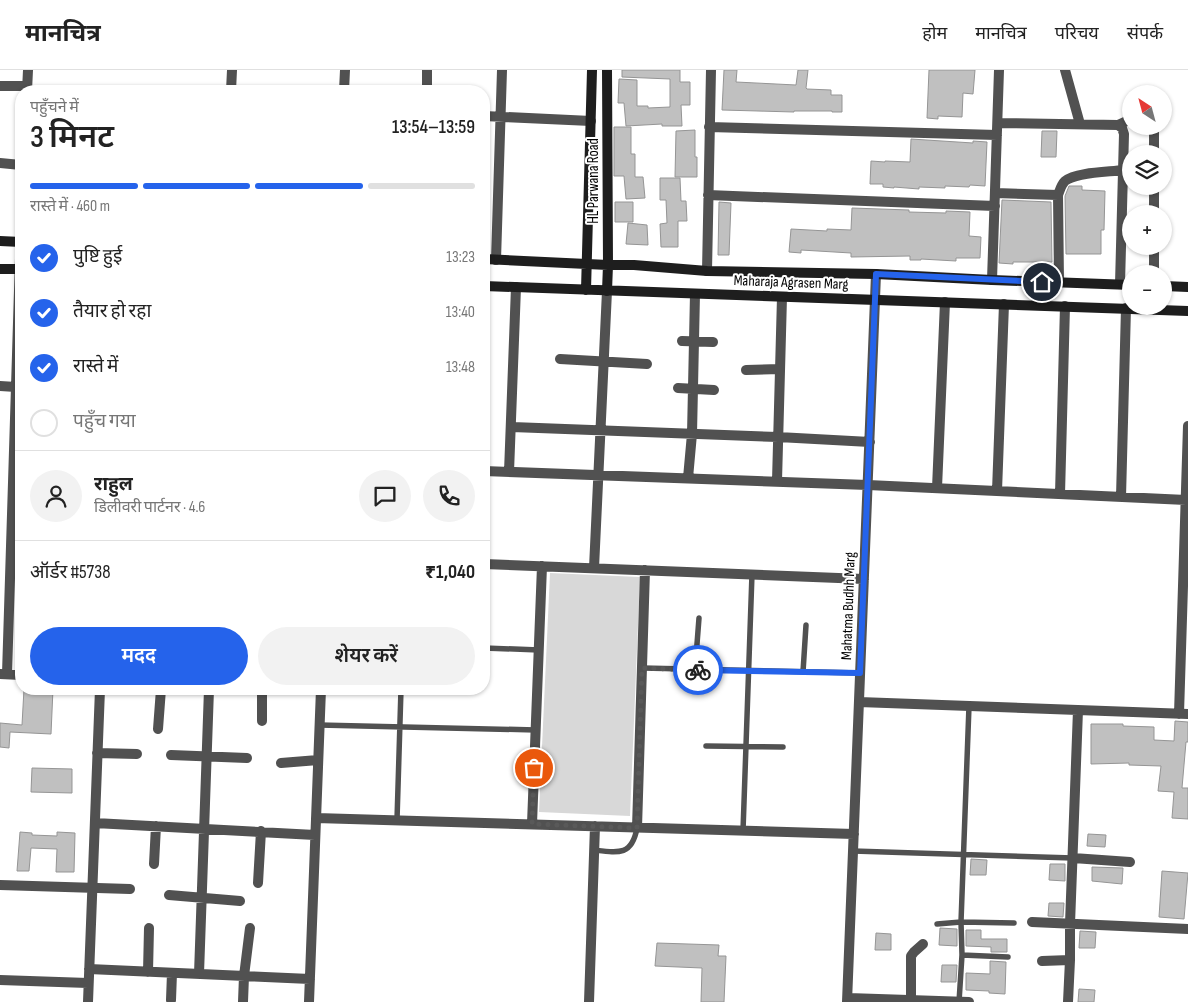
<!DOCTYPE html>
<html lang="hi">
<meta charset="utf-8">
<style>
body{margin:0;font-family:"Sofia Sans Condensed","Noto Sans Devanagari",sans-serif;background:#f2f2f2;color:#222;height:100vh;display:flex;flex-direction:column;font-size:19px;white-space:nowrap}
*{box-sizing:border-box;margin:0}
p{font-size:16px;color:#767676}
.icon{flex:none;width:28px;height:28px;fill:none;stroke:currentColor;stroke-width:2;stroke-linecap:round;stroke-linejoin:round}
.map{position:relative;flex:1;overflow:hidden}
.side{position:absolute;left:15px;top:15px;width:475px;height:610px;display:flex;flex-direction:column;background:#fff;border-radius:20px;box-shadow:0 1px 4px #0004}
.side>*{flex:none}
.needle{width:32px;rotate:324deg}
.fabs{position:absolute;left:1122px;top:15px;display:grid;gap:10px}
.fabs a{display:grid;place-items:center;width:50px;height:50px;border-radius:50%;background:#fff;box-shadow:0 1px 4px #0004;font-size:25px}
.pin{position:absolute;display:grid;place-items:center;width:42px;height:42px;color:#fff;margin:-21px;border:2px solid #fff;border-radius:50%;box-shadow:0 1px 5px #0007}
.courier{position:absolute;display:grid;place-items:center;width:50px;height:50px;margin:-25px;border:4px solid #2563eb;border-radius:50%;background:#fff;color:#222;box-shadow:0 1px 6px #0007}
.overview em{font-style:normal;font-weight:600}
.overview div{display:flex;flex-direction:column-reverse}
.overview{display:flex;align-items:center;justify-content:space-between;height:85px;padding:0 15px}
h1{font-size:32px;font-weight:600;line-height:38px}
.bar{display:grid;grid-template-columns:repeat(4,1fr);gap:8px 5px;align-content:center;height:60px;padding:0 15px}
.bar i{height:6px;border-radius:4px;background:#e0e0e0}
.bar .on{background:#2563eb}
.bar p{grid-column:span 4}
.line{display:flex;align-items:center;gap:12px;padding:0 15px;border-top:1px solid #e0e0e0}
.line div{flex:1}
.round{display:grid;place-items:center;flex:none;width:52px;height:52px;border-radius:26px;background:#f2f2f2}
ol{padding:0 15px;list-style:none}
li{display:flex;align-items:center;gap:15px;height:55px}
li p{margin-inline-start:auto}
li .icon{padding:5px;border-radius:50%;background:#2563eb;color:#fff;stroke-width:4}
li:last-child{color:#767676}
li i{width:28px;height:28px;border:2px solid #e0e0e0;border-radius:50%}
.action{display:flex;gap:10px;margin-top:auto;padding:10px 15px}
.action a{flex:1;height:58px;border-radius:30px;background:#2563eb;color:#fff;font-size:20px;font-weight:600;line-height:58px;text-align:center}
.action a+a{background:#f2f2f2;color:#222}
header{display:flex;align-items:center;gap:30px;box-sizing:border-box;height:70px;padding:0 25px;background:#fff;border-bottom:1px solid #e0e0e0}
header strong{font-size:24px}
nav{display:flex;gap:28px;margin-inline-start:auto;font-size:18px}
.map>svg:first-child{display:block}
</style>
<header>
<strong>मानचित्र</strong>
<nav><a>होम</a><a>मानचित्र</a><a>परिचय</a><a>संपर्क</a></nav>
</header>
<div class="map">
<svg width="1188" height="932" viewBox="0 0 1188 932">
<rect width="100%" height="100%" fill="#fff"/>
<path fill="#d8d8d8" d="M550,503L640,507L630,746L539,742Z"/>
<path fill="#c0c0c0" stroke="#959595" d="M622,0H680V12H690V35H681L682,56H662V54L626,56L624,33H618L619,9L637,10V36H648V38L670,37V9L622,7Z
M724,0H737L736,12L796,15L798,0H808L806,18L807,19L831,20V25H842V42H832V41H794V42L722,40Z
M929,0H975L973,24L963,23L962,47L938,46V49L927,48Z
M614,57H631V84H635V107H643L645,128L626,129L624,106H614Z
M695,60V87H697V107H675L676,61Z
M1042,61H1057L1056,87H1041Z
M911,69L973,73V71L987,72L985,116L970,115L969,117L945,116V118L919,117V119L894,117V118L883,117V114H870L871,91L885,92V91L910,92Z
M660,108H680L681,131H686L687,151H678V177H661L660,154L667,153L666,130H660Z
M1069,116H1082V120L1105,121L1104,160H1101V184H1066L1065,126Z
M1002,130L1051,132L1052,192H1013V194L999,193Z
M615,132H633V152H615Z
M719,132L731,133L729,185H718Z
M852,138L909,140V142L946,143V141L970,142L969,166L981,167L980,188H956V191L921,189V190H910V186L851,187V183L801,180V183L789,182L791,159L827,161V159L851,160Z
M628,153L647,155L648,175L626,174Z
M24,619H53L51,664L10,662L9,678L0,677V653L22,655Z
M1175,651L1188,652V672H1186L1182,718H1188V749L1172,748L1174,722L1158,721L1161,696L1129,695V693L1091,694V654H1123V656L1154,657V670L1174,671Z
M32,698L72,699V723L31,722Z
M20,762L32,763V765L57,766V762L75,763L74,802H56L57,779L31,778L29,801H17Z
M1088,764L1106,765L1105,777L1087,776Z
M971,789L987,790L986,805H970Z
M1050,794H1065V811L1049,810Z
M1092,797L1123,798L1122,814L1092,811Z
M1162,801L1188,803L1184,849L1159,847Z
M1049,833H1064L1063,847L1048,846Z
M940,858L957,859V876L939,875Z
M966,860H981V869H1007V882H991V877L966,876Z
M1080,861L1096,862L1095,878H1079Z
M876,863L891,864V880H875Z
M657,873L719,875L718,886H726L724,932H701L702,898L655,896Z
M990,891L1006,892L1005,924L989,923V921L966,920V903L990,904Z
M942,895H957L956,912H941Z
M1079,919L1095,920L1094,932H1078Z"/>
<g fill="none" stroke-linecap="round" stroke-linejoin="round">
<path stroke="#515151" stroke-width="5.5" d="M484,578L539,580
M642,598L860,603
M695,600L699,548
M803,602L806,555
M319,655L536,660
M706,676L783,677
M397,750L401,619
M743,761L752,504
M594,780C618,783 632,786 637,758
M853,781L1073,788
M937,854L961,852L1014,853
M962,885L1008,887
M959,932L962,885L961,852L969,636"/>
<path stroke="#515151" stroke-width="10" d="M427,0V21
M1065,0L1080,54
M0,16H27
M27,21L28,0
M231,21L232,0
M344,21L345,0
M484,46L591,51
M998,53L1118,55L1122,58L1124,64L1120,214
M1118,55L1131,49
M1154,56V84
M709,57L997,65
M0,93L21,95
M1154,116V144
M995,123L1058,125
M708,125L995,136
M1154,176V204
M496,190L502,0
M707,201L711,0
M992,210L999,0
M1059,212L1058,125C1060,120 1061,115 1065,111C1076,102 1109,102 1123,100
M682,271L713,272
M560,289L647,294
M746,300L780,299
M0,316L16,317V315
M678,318L714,320
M512,357L778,367L870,372
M484,401L868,415L1186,430
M509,402L516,217
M688,408L692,364L695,224
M777,411L782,227
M937,418L945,232
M997,421L1004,234
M1060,424L1065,236
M1121,427L1126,238
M484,494L864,509
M594,498L607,221
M0,604L21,605
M7,604L21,157
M262,619V651
M859,632L1188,644
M1179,644L1188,356
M158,659L161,619
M97,683L137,684
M171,685L247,688
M281,693L318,690
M316,748L854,764
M95,753L315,765
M532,754L542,496
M637,758L645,500
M1073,788L1130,792
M154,794L156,756
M258,813L261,761
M0,815L130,819
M169,825L240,831
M1032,852L1188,859
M1042,891L1070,890
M89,899L310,909
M148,902L149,858
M199,904L209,619
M0,910L88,913
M848,928L969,932
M171,930L172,903
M88,932L100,619
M243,932L244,906L250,858
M309,932L321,619
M589,932L595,756
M847,932L876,204
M911,932V886L914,882L923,874
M1068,932L1070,890V854L1078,640"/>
<path stroke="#1e1e1e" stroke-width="10" d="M607,0L608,195L607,221
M0,171L21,172
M484,189L608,195H634L707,201L876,204L992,210L1131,215
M0,199H21
M484,216L1188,241
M1164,216L1188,217
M586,220L592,0"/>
</g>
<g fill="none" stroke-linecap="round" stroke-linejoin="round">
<path stroke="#595959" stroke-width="5" stroke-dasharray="0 9" d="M534,698L532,754L637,758L642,598L698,600"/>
<path stroke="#2563eb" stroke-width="6" d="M698,600L860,603L876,204L1042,212"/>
</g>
<g text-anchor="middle" stroke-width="4" stroke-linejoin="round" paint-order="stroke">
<g font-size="15" fill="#000" stroke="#fff">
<text transform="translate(593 111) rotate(-90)" y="5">HL Parwana Road</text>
<text transform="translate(791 212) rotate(2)" y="5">Maharaja Agrasen Marg</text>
<text transform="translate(848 536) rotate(-88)" y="5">Mahatma Budhh Marg</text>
</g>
</g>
</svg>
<div class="fabs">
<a><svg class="needle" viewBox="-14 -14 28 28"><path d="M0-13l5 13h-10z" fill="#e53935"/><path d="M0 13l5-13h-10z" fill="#767676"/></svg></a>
<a><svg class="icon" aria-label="layers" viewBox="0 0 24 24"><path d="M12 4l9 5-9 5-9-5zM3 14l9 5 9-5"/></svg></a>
<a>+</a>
<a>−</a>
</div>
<div class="pin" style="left:534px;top:698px;background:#ea580c"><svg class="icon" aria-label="bag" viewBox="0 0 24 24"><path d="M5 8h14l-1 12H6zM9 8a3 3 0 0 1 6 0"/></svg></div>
<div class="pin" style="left:1042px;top:212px;background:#1f2937"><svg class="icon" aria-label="home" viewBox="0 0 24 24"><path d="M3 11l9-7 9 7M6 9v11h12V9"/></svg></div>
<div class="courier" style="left:698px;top:600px"><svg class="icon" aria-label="bike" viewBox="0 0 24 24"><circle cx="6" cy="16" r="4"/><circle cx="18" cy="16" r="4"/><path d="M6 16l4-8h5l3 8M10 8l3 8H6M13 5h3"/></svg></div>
<section class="side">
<div class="overview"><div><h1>3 मिनट</h1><p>पहुँचने में</p></div><em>13:54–13:59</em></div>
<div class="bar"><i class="on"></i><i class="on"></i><i class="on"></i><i></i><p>रास्ते में · 460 m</p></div>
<ol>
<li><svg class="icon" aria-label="check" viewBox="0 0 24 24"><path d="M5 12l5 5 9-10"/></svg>पुष्टि हुई<p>13:23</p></li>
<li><svg class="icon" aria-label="check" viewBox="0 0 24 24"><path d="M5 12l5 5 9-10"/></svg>तैयार हो रहा<p>13:40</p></li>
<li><svg class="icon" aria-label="check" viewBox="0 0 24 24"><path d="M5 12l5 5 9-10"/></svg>रास्ते में<p>13:48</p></li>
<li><i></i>पहुँच गया</li>
</ol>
<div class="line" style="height:90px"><a class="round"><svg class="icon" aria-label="person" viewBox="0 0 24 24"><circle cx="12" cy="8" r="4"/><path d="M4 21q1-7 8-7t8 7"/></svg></a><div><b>राहुल</b><p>डिलीवरी पार्टनर · 4.6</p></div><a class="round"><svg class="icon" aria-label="chat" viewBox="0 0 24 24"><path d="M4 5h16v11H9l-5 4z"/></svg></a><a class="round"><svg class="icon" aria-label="phone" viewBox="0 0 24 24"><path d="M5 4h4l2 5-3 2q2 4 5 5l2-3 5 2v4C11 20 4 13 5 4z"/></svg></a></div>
<div class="line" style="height:65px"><div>ऑर्डर #5738</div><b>₹1,040</b></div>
<div class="action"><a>मदद</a><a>शेयर करें</a></div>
</section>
</div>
